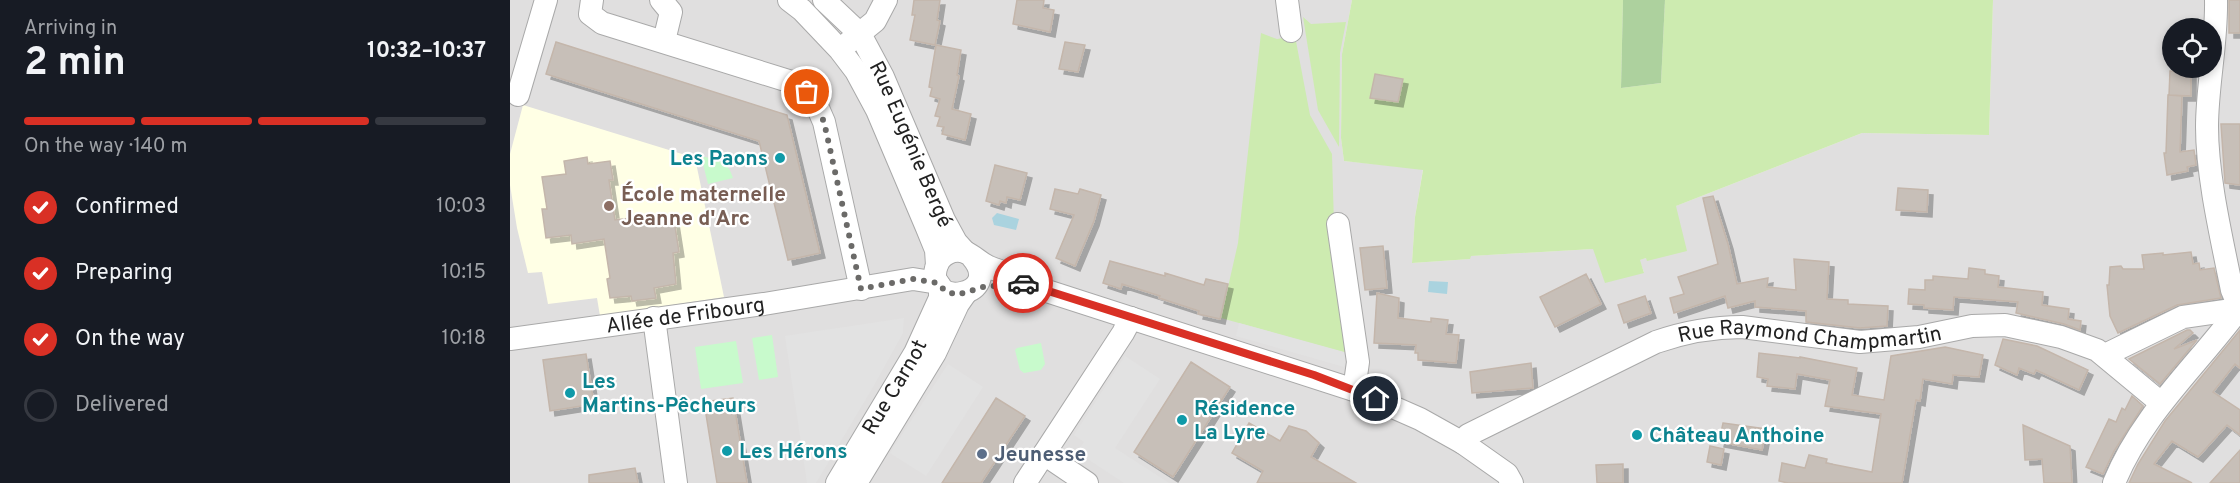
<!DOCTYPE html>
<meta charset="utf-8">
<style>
body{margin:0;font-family:Overpass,sans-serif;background:#20242c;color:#f1f3f6;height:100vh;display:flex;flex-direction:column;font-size:22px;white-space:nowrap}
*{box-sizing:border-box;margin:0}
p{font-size:20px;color:#9ea1a6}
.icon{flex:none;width:33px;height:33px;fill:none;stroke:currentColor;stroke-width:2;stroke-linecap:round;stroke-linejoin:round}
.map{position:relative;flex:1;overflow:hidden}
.panel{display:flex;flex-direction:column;background:#171b24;width:510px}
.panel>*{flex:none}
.controls{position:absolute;left:1652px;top:18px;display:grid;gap:12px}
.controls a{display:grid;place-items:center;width:60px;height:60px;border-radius:50%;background:#171b24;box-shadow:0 3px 9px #0003;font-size:30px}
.pin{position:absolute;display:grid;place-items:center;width:51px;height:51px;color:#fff;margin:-26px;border:3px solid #fff;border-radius:50%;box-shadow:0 2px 6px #0007}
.courier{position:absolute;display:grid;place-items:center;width:60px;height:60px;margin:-30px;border:4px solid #d93025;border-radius:50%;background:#fff;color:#222;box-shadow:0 2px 8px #0007}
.headline em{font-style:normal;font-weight:700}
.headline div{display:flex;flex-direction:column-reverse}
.headline{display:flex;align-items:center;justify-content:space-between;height:102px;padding:0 24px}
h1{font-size:39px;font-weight:700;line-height:45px}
.bar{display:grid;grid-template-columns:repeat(4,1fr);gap:9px 6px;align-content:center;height:72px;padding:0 24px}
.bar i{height:8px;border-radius:4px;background:#363941}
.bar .on{background:#d93025}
.bar p{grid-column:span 4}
ol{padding:0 24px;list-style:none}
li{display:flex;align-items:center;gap:18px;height:66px}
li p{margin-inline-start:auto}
li .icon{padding:6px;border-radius:50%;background:#d93025;color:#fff;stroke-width:4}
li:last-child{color:#9ea1a6}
li i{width:33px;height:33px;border:3px solid #363941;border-radius:50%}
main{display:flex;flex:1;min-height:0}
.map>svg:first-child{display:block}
</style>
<main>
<section class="panel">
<div class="headline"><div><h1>2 min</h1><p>Arriving in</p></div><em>10:32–10:37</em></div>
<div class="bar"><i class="on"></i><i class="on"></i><i class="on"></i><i></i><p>On the way · 140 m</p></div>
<ol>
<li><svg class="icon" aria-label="check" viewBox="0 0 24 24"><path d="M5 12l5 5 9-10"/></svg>Confirmed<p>10:03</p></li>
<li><svg class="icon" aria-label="check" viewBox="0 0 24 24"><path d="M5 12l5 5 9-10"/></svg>Preparing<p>10:15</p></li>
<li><svg class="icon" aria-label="check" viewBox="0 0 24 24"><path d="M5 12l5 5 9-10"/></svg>On the way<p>10:18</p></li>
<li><i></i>Delivered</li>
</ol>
</section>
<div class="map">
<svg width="1730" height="483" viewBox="0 0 1730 483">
<defs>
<filter id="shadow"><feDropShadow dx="5" dy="5" stdDeviation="0" flood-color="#0004"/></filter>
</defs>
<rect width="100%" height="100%" fill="#f2efe9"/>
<path fill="#e0dfdf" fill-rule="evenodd" d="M0,0H842L832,54L831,138L834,161L913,169L905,217L902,263L960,259V256L1083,249L1134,272L1129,260L1136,258L1166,206L1352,133L1479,135L1483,0H1730V483H0ZM1662,28H1701V68H1662Z"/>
<path fill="#ffffe5" d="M13,105L185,158L214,297L90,316L87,298L38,304L32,272L18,273L7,228L0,185V154Z"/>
<path fill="#cdebb0" d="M842,0H1113L1111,88L1151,83L1155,0H1483L1479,135L1352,133L1166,206L1177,251L1137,261L1136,258L1130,260L1134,273L1095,283L1083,249L961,256L960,259L902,263L905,217L913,170L834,161L831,138L832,54Z
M793,17L801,24L836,22L830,53L829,147L808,110Z
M751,33L767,39L785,36L800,115L822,154L824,225L843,355L711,318L728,243Z"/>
<path fill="#add19e" d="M1113,0H1155L1151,83L1111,88Z"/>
<path fill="#c8facc" d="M191,156C209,161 217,159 223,178L198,184Z
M262,335L268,377L249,380L242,338Z
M226,341L233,383L191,389L185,347Z
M531,343L535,364L531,370L514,373L510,370L505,350L507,348Z"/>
<path fill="#e2e2e2" d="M394,318L393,333L363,387L306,483H297L275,336Z
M729,323L838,353L834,367L726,336Z
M615,356L650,379L605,448L659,483H614L567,452L574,442L564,435Z
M438,364L473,387L416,476L380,453Z"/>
<path fill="#aad3df" d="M487,213L509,219L506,230L484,225L482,218Z
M919,281L938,282L937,294L918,292Z"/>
<path fill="#c7bfb8" stroke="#c4b6ab" stroke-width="1.5" filter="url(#shadow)" d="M404,0H430L427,20L430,21L425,45L400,40L405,15H402Z
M507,0H534L533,8L544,10L540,32L503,24Z
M1719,0H1730V33H1719Z
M46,42L277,115L310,253L278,260L249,141L36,74Z
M555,42L575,45L568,72L549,69Z
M426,45L451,50L447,75L449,76L442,109L461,114L455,140L432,134L434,127L427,126L430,117L425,116L430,99L420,96L422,88L419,87Z
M1660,71L1681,72V96L1659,95Z
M865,74L893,79L888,102L860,98Z
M1658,95L1672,96L1670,152L1684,150L1686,165L1677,167L1678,171L1657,175L1654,153H1656Z
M1711,124H1730V185L1715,183Z
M77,157L78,164L100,161L103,180H99L105,220L137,216L138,224L164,220L169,252L163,253L166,284L144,288L146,298L122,301L121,296L100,298L97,279L100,278L94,239L62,244L61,235L36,238L32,209H37L32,177L56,174L54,161Z
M485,165L517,173L510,200L497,197L496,203L490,201L489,205L476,201Z
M1388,188L1418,190L1417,212L1386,210Z
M545,189L568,194L570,189L591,195L584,221L565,266L546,258L564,215L540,209Z
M1203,196L1218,244L1227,284L1258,278L1257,287L1286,290L1284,259L1319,262L1317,299L1338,300V304L1378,306L1377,326L1350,328L1296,322V311L1245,307V301L1218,308L1215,296L1164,313L1160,298L1174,294L1168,277L1208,264L1193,198Z
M873,246L877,288L855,290L850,248Z
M1681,252L1683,264L1689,263L1690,270L1704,268L1711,298L1667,305L1608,333L1600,316L1597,285H1599L1600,267L1611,266L1613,269H1634L1632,255L1653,253V255Z
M600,261L655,276V273L694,285L696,279L718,284L710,319L688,314L689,311L649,298L650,296L612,284L611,289L593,283Z
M1459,268L1475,270V274L1489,276L1488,287L1533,292L1532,305L1559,309L1558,319L1571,321L1570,330L1554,324L1506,313L1508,302L1444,297L1443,310L1414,308V305L1398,304L1399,289L1415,290V280H1423V276L1458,279Z
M1076,274L1091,304L1045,327L1030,297Z
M867,293L889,298L888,318L921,322V318L938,320L936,334L949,335L946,363L908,360V353H905L906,345L864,343Z
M1135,296L1141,313L1114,323L1108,305Z
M1677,330H1680L1683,333L1664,349L1687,340L1650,384L1619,359Z
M1730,330V368L1725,364L1703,392L1730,410V435L1717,425L1688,457L1662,441L1644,464L1682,483H1619L1628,464L1655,421Z
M1493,339L1527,346L1578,370L1569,390L1526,370L1524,374L1509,368L1507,375L1485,365Z
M1435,347L1473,355L1469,377L1443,375L1442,384L1413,379L1410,401L1406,400L1392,483H1278L1269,481L1272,463L1295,468L1299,455L1317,459L1316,463L1362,472L1371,414L1315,406L1320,380L1287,374L1285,389L1257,386L1258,379L1247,377L1249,353L1290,358V357L1347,368L1342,395L1374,400L1381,356Z
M76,354L84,404L40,411L33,360Z
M681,362L720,387L663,477L624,452Z
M1021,363L1023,388L962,393L960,372Z
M1622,396L1633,406L1604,451L1593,474L1576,467L1599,419L1606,422L1612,408L1615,410Z
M223,398L237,483H207L194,402Z
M486,398L515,416L471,483H432Z
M739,423L770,441L779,426L796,431L809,443L801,457L846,483H747L753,471L722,453Z
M1213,423L1256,429L1252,450L1209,442Z
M1513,425L1560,446L1562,483H1534L1532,459L1515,460Z
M1200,446L1214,449L1211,465L1197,462Z
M1730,450V483H1700Z
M1113,464V483H1087L1086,465Z
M125,468L128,483H79V475Z"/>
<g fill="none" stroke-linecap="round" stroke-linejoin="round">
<g stroke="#a9a9a9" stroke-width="24">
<g id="minor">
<path d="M82,0L80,14L92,23L285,83L304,99L314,122L351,289"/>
<path d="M151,0L161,12L154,41"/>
<path d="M279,0L292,10L330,50L346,71L367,110L417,228L426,250L427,265"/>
<path id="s1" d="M314,0L350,34L373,77L434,220L446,242L455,252"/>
<path d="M777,0L781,31"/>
<path d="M1706,0C1707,43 1697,85 1697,127C1697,177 1712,240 1722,290L1730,309"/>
<path d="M338,43L365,21L376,0"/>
<path d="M8,95L36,0"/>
<path d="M828,224L848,362L844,390"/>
<path d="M462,257C495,296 415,310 426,268C429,255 443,248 455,252C464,256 470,263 479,267C491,272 501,273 512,283L844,390L910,419L953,443L997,474L1002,483"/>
<path d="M144,318L166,483"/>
<path id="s2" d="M0,339L254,304L403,279L428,283"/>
<path d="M1595,355L1673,317L1729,309"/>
<path id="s3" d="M953,443L958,435L1146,342C1172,333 1204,327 1232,327L1350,342L1409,337L1462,326L1495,325L1551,337L1587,350L1651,403"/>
<path d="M534,454L577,483"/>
<path id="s4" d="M327,483L405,353L430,298V286"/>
<path d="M346,483L425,353L448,304L455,294"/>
<path d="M515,483L613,333L621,318"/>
<path d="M1604,483C1632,414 1686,367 1729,309"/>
</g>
</g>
<use href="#minor" stroke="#fff" stroke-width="22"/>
</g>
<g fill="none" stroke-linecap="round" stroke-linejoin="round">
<path stroke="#6b6a68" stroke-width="6" stroke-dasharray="0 10.8" d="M297,92L304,99L314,122L351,289L403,279L428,283L435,291L447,295L476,286H501L513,283"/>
<path stroke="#d93025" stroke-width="8" d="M513,283L804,375L866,399"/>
</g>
<g fill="#0f9aa8" stroke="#fff" stroke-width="2">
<circle cx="270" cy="158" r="6"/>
<circle cx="60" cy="393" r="6"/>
<circle cx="672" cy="420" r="6"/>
<circle cx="1127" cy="435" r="6"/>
<circle cx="217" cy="451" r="6"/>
</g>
<circle fill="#8d6e63" stroke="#fff" stroke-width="2" cx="99" cy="206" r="6"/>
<circle fill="#5c6f8a" stroke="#fff" stroke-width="2" cx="472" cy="454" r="6"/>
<g text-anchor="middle" stroke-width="4.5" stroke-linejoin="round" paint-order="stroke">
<g font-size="21" fill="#222" stroke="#fff">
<text dy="7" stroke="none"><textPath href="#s1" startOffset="171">Rue Eugénie Bergé</textPath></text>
<text dy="7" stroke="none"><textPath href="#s2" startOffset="177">Allée de Fribourg</textPath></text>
<text dy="7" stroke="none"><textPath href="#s3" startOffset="375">Rue Raymond Champmartin</textPath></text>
<text dy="7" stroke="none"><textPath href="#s4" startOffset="112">Rue Carnot</textPath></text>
</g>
<g font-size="21" font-weight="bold" fill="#0d838f" stroke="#fff" text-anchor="start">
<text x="258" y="165" text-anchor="end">Les Paons</text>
<text x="72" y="388">Les<tspan x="72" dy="24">Martins-Pêcheurs</tspan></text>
<text x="684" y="415">Résidence<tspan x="684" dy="24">La Lyre</tspan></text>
<text x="1139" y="442">Château Anthoine</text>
<text x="229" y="458">Les Hérons</text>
</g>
<g font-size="21" font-weight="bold" fill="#785e54" stroke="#fff" text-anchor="start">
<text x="111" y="201">École maternelle<tspan x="111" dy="24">Jeanne d'Arc</tspan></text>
</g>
<g font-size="21" font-weight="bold" fill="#4e5e75" stroke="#fff" text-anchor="start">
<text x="484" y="461">Jeunesse</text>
</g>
</g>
</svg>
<div class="controls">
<a><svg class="icon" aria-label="locate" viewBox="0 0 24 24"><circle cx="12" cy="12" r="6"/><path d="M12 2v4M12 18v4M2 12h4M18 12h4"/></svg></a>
</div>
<div class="pin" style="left:297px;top:92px;background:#ea580c"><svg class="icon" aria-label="bag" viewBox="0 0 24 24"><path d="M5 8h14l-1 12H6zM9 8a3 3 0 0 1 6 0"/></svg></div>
<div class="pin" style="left:866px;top:399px;background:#1f2937"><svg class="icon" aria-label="home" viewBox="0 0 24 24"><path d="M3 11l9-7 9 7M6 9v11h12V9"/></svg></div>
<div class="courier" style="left:513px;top:283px"><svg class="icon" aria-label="car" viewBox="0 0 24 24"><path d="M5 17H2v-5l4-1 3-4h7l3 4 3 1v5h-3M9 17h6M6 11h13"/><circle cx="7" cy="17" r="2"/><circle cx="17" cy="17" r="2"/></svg></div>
</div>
</main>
